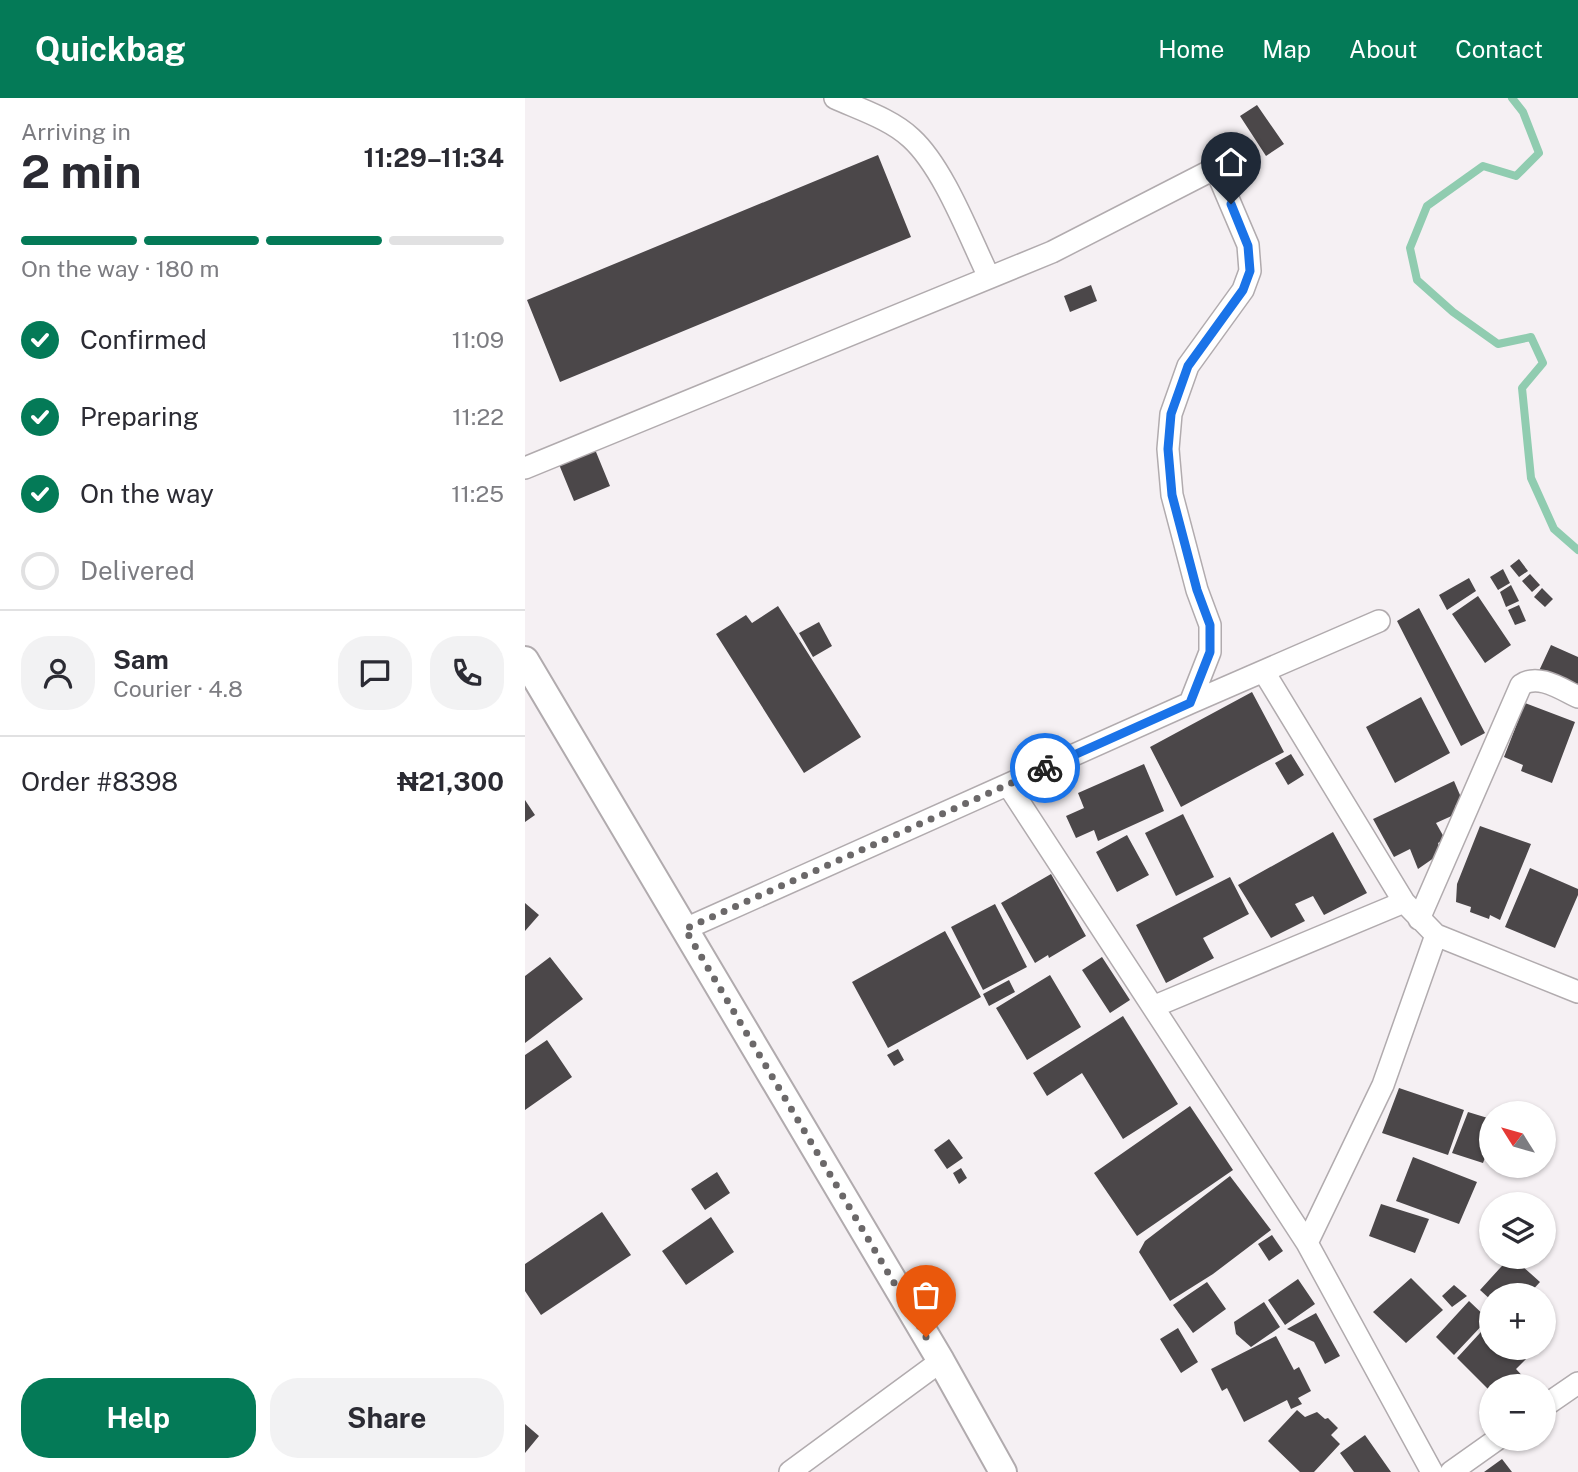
<!DOCTYPE html>
<meta charset="utf-8">
<style>
body{margin:0;font-family:"Public Sans",sans-serif;background:#f2f2f3;color:#2b2b33;height:100vh;display:flex;flex-direction:column;font-size:26px;white-space:nowrap}
*{box-sizing:border-box;margin:0}
p{font-size:23px;color:#7c7c81}
.icon{flex:none;width:38px;height:38px;fill:none;stroke:currentColor;stroke-width:2;stroke-linecap:round;stroke-linejoin:round}
.map{position:relative;flex:1;overflow:hidden}
.side{display:flex;flex-direction:column;background:#fff;width:525px}
.side>*{flex:none}
.needle{width:46px;rotate:307deg}
.controls{position:absolute;left:954px;top:1003px;display:grid;gap:14px}
.controls a{display:grid;place-items:center;width:77px;height:77px;border-radius:50%;background:#fff;box-shadow:0 2px 5px #0004;font-size:35px}
.pin{position:absolute;display:grid;place-items:center;width:60px;height:60px;color:#fff;margin:-72px -30px;border-radius:50% 50% 50% 0;rotate:-45deg;box-shadow:0 0 7px #0007}
.pin .icon{rotate:45deg}
.courier{position:absolute;display:grid;place-items:center;width:70px;height:70px;margin:-35px;border:5px solid #1a73e8;border-radius:50%;background:#fff;color:#222;box-shadow:0 2px 9px #0007}
.headline em{font-style:normal;font-weight:700}
.headline div{display:flex;flex-direction:column-reverse}
.headline{display:flex;align-items:center;justify-content:space-between;height:119px;padding:0 21px}
h1{font-size:46px;font-weight:700;line-height:52px}
.bar{display:grid;grid-template-columns:repeat(4,1fr);gap:10px 7px;align-content:center;height:84px;padding:0 21px}
.bar i{height:9px;border-radius:5px;background:#e1e1e2}
.bar .on{background:#047a57}
.bar p{grid-column:span 4}
.line{display:flex;align-items:center;gap:18px;padding:0 21px;border-top:2px solid #e1e1e2}
.line div{flex:1}
.round{display:grid;place-items:center;flex:none;width:74px;height:74px;border-radius:28px;background:#f2f2f3}
ol{padding:0 21px;list-style:none}
li{display:flex;align-items:center;gap:21px;height:77px}
li p{margin-inline-start:auto}
li .icon{padding:7px;border-radius:50%;background:#047a57;color:#fff;stroke-width:4}
li:last-child{color:#7c7c81}
li i{width:38px;height:38px;border:4px solid #e1e1e2;border-radius:50%}
.button{display:flex;gap:14px;margin-top:auto;padding:14px 21px}
.button a{flex:1;height:80px;border-radius:28px;background:#047a57;color:#fff;font-size:28px;font-weight:700;line-height:80px;text-align:center}
.button a+a{background:#f2f2f3;color:#2b2b33}
header{display:flex;align-items:center;gap:42px;box-sizing:border-box;height:98px;padding:0 35px;background:#047a57;color:#fff}
header strong{font-size:33px}
nav{display:flex;gap:38px;margin-inline-start:auto;font-size:24px}
main{display:flex;flex:1;min-height:0}
.map>svg:first-child{display:block}
</style>
<header>
<strong>Quickbag</strong>
<nav><a>Home</a><a>Map</a><a>About</a><a>Contact</a></nav>
</header>
<main>
<section class="side">
<div class="headline"><div><h1>2 min</h1><p>Arriving in</p></div><em>11:29–11:34</em></div>
<div class="bar"><i class="on"></i><i class="on"></i><i class="on"></i><i></i><p>On the way · 180 m</p></div>
<ol>
<li><svg class="icon" aria-label="check" viewBox="0 0 24 24"><path d="M5 12l5 5 9-10"/></svg>Confirmed<p>11:09</p></li>
<li><svg class="icon" aria-label="check" viewBox="0 0 24 24"><path d="M5 12l5 5 9-10"/></svg>Preparing<p>11:22</p></li>
<li><svg class="icon" aria-label="check" viewBox="0 0 24 24"><path d="M5 12l5 5 9-10"/></svg>On the way<p>11:25</p></li>
<li><i></i>Delivered</li>
</ol>
<div class="line" style="height:126px"><a class="round"><svg class="icon" aria-label="person" viewBox="0 0 24 24"><circle cx="12" cy="8" r="4"/><path d="M4 21q1-7 8-7t8 7"/></svg></a><div><b>Sam</b><p>Courier · 4.8</p></div><a class="round"><svg class="icon" aria-label="chat" viewBox="0 0 24 24"><path d="M4 5h16v11H9l-5 4z"/></svg></a><a class="round"><svg class="icon" aria-label="phone" viewBox="0 0 24 24"><path d="M5 4h4l2 5-3 2q2 4 5 5l2-3 5 2v4C11 20 4 13 5 4z"/></svg></a></div>
<div class="line" style="height:91px"><div>Order #8398</div><b>₦21,300</b></div>
<div class="button"><a>Help</a><a>Share</a></div>
</section>
<div class="map">
<svg width="1053" height="1374" viewBox="0 0 1053 1374">
<rect width="100%" height="100%" fill="#f5f0f3"/>
<g fill="none" stroke-linecap="round" stroke-linejoin="round">
<path stroke="#90ccb0" stroke-width="8" d="M987,0L998,14L1014,55L991,78L958,68L902,108L885,150L892,182L928,214L973,246L1006,239L1018,265L997,290L1006,380L1029,431L1053,452"/>
</g>
<path fill="#4b4749" d="M732,7L759,46L741,58L715,18Z
M353,57L386,139L35,284L2,202Z
M566,187L572,203L545,214L539,198Z
M69,349L85,388L49,403L33,364Z
M994,461L1003,473L994,479L985,468Z
M978,471L985,485L973,492L965,479Z
M1005,476L1015,487L1007,494L997,483Z
M944,480L951,493L922,512L914,497Z
M986,487L994,503L981,509L975,494Z
M1017,490L1028,501L1020,509L1009,499Z
M953,498L986,547L960,565L927,516Z
M994,507L1001,523L990,527L983,512Z
M253,508L336,639L279,675L191,536L221,517L227,525Z
M894,510L960,635L936,648L872,523Z
M294,524L307,548L288,559L274,535Z
M1026,547L1053,559V591L1013,575Z
M727,594L759,654L656,709L625,649Z
M896,599L925,655L870,685L841,629Z
M1000,605L1050,624L1027,685L996,673L998,667L979,659Z
M766,656L779,677L763,687L750,665Z
M619,666L639,713L573,743L569,732L551,740L541,718L559,710L553,695Z
M929,683L938,704L930,708L931,716L911,725L920,741L913,745L916,755L893,771L885,751L869,759L848,721Z
M0,702L10,717L0,724Z
M658,716L689,779L651,798L620,735Z
M955,728L1006,746L975,822L965,817L964,821L945,814L946,809L931,804L932,786Z
M808,734L842,795L799,817L788,798L770,806L780,823L746,840L713,787Z
M602,737L624,777L592,794L571,754Z
M1005,770L1053,791V797L1030,850L980,829Z
M526,776L561,838L524,860L523,857L510,865L476,805Z
M705,779L724,816L678,840L689,860L641,885L611,827Z
M0,805L14,817L0,833Z
M470,806L502,869L458,892L426,829Z
M420,833L456,899L363,950L327,884Z
M25,859L58,901L0,945V878Z
M577,859L605,902L585,915L557,872Z
M525,877L556,929L502,962L471,910Z
M484,882L490,894L464,908L458,896Z
M598,918L653,1006L598,1041L557,975L522,998L508,975Z
M22,942L47,979L0,1012V957Z
M373,951L379,962L369,968L362,957Z
M874,990L939,1012L923,1057L857,1035Z
M665,1008L708,1072L612,1138L569,1075Z
M943,1014L966,1021V1050L964,1049L958,1065L927,1055Z
M424,1041L438,1060L422,1071L409,1052Z
M888,1059L952,1084L934,1126L871,1103Z
M436,1070L442,1080L434,1086L428,1075Z
M192,1074L205,1095L180,1112L166,1091Z
M705,1078L746,1132L688,1176L645,1203L614,1154L620,1143Z
M856,1106L904,1121L890,1155L844,1138Z
M77,1114L106,1157L16,1217L0,1193V1166Z
M186,1119L209,1154L161,1187L137,1153Z
M747,1137L758,1153L744,1163L733,1146Z
M986,1158L1015,1184L1003,1197H966V1202L955,1192Z
M886,1180L918,1212L881,1245L848,1214Z
M773,1181L790,1206L760,1227L743,1202Z
M682,1184L701,1211L668,1235L648,1207Z
M929,1187L942,1198L927,1209L917,1198Z
M944,1203L963,1221L929,1257L911,1239Z
M739,1204L755,1229L726,1249L711,1236L709,1224Z
M791,1215L815,1258L800,1266L789,1244L762,1231Z
M966,1223V1250H991L1002,1260L991,1271L1004,1285L1001,1288H966V1294L932,1260Z
M653,1230L673,1264L656,1275L635,1241Z
M751,1238L769,1272L774,1269L786,1293L773,1300L777,1306L766,1311L762,1302L719,1324L702,1290L697,1293L686,1271Z
M772,1312L780,1319L792,1314L800,1321L803,1320L813,1330L806,1337L815,1346L789,1374H775L743,1343Z
M0,1326L14,1338L0,1355Z
M840,1337L866,1374H829L815,1355Z
M977,1361L987,1374H959Z"/>
<g fill="none" stroke-linecap="round" stroke-linejoin="round">
<g stroke="#b1abae" stroke-width="24">
<path id="minor" d="M310,0C334,11 366,21 386,40C419,70 444,138 464,179
M0,370L527,154L685,73L694,79L723,147L725,173L718,192L663,268L646,316L643,351L647,397L672,492L685,527V554L665,605
M739,574L879,804L911,837L858,987L782,1145
M483,687L782,1145L907,1374
M894,821L996,587C1013,575 1036,591 1053,599
M160,831L665,605L854,523
M911,837L1053,894
M630,908L879,804
M1018,1309L1053,1285
M265,1374L416,1263
M926,1374L974,1340"/>
</g>
<g stroke="#b1abae" stroke-width="30">
<path id="tertiary" d="M0,562L416,1263L478,1374"/>
</g>
<use href="#minor" stroke="#fff" stroke-width="21"/>
<use href="#tertiary" stroke="#fff" stroke-width="26"/>
</g>
<g fill="none" stroke-linecap="round" stroke-linejoin="round">
<path stroke="#6b6869" stroke-width="7" stroke-dasharray="0 12.6" d="M401,1239L160,831L520,670"/>
<path stroke="#1a73e8" stroke-width="9" d="M520,670L665,605L685,554V527L672,492L647,397L643,351L646,316L663,268L718,192L725,173L723,148L706,106"/>
</g>
</svg>
<div class="controls">
<a><svg class="needle" viewBox="-14 -14 28 28"><path d="M0-13l5 13h-10z" fill="#e53935"/><path d="M0 13l5-13h-10z" fill="#7c7c81"/></svg></a>
<a><svg class="icon" aria-label="layers" viewBox="0 0 24 24"><path d="M12 4l9 5-9 5-9-5zM3 14l9 5 9-5"/></svg></a>
<a>+</a>
<a>−</a>
</div>
<div class="pin" style="left:401px;top:1239px;background:#ea580c"><svg class="icon" aria-label="bag" viewBox="0 0 24 24"><path d="M5 8h14l-1 12H6zM9 8a3 3 0 0 1 6 0"/></svg></div>
<div class="pin" style="left:706px;top:106px;background:#1f2937"><svg class="icon" aria-label="home" viewBox="0 0 24 24"><path d="M3 11l9-7 9 7M6 9v11h12V9"/></svg></div>
<div class="courier" style="left:520px;top:670px"><svg class="icon" aria-label="bike" viewBox="0 0 24 24"><circle cx="6" cy="16" r="4"/><circle cx="18" cy="16" r="4"/><path d="M6 16l4-8h5l3 8M10 8l3 8H6M13 5h3"/></svg></div>
</div>
</main>
